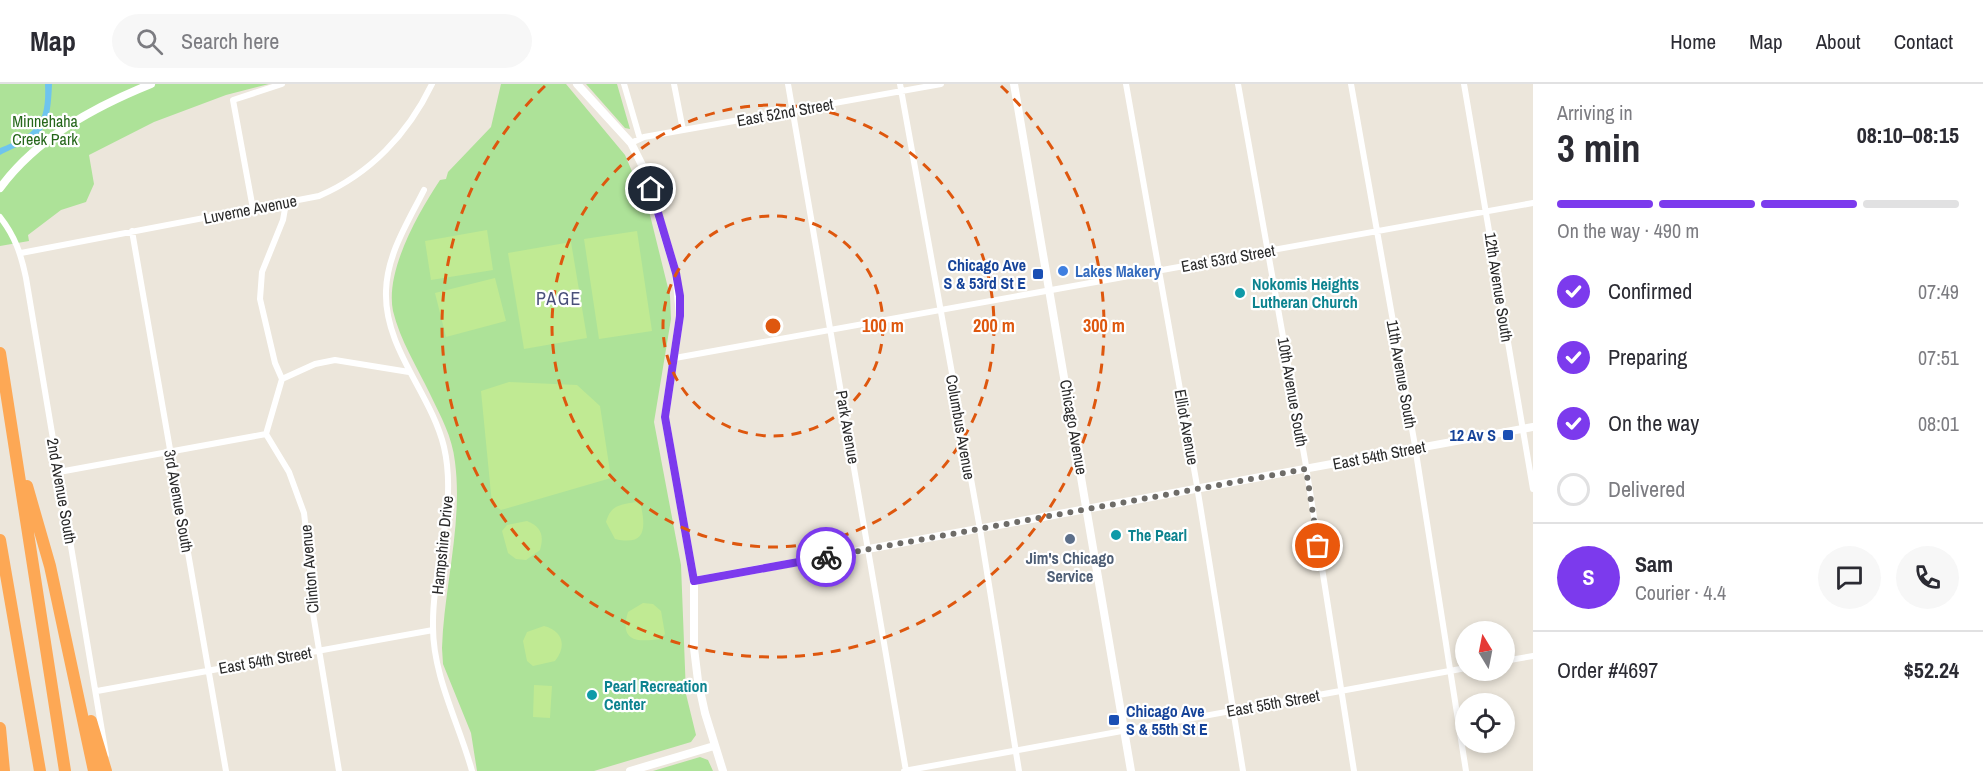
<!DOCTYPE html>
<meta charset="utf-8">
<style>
body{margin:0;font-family:"Archivo Narrow",sans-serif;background:#f7f7f7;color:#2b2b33;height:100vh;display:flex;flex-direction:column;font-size:22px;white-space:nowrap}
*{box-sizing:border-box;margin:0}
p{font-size:20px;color:#7c7c81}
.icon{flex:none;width:33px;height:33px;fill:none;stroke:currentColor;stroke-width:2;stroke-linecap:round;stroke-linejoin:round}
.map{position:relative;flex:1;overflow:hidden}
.details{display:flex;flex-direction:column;background:#fff;width:450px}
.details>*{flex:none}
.needle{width:39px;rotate:350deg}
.fabs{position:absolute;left:1455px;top:537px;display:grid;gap:12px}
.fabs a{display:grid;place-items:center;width:60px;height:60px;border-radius:50%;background:#fff;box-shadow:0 3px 9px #0003;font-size:30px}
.pin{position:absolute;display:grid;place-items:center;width:51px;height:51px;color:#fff;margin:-26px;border:3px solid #fff;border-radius:50%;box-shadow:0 2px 6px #0007}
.courier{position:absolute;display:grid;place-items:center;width:60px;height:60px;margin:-30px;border:4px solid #7c3aed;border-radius:50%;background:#fff;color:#222;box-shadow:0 2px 8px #0007}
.overview em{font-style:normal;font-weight:700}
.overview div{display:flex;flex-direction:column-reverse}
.overview{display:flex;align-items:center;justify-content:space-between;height:102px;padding:0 24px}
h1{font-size:39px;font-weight:700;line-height:45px}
.bar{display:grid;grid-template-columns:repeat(4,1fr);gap:9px 6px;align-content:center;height:72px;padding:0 24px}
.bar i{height:8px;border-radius:4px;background:#e1e1e2}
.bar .active{background:#7c3aed}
.bar p{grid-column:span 4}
.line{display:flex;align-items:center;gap:15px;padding:0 24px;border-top:2px solid #e1e1e2}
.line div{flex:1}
.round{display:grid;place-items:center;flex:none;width:63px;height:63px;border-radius:32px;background:#f7f7f7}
ol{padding:0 24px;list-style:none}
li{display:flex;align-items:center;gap:18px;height:66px}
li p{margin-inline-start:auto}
li .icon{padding:6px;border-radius:50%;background:#7c3aed;color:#fff;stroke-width:4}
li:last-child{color:#7c7c81}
li i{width:33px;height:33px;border:3px solid #e1e1e2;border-radius:50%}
header{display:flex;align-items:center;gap:36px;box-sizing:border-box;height:84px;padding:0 30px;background:#fff;border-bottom:2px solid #e1e1e2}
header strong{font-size:28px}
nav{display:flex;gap:33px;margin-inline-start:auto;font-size:21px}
.search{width:420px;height:54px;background:#f7f7f7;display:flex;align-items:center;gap:15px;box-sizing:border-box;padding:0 21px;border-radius:33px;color:#7c7c81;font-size:22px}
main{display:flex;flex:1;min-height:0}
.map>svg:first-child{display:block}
</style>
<header>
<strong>Map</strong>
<div class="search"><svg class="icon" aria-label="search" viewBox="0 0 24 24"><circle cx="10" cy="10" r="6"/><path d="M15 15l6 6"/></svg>Search here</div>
<nav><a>Home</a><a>Map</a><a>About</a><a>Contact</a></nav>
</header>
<main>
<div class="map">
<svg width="1533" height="687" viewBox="0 0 1533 687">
<rect width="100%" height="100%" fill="#ece6db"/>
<path fill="#ade298" d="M0,0H269L226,11L154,38L89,71L94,100L86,118L61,126L28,151L29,157L0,162Z
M501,0H566L625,71L649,127L670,212L671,235L654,338L681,481L686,610L696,651L691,658L594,687H477L471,649L443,580L442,564C444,503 463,439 455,378C452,352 441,333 430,310C417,283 400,256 393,227C385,187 418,129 440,96L446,95L448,88L491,43Z
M586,0H617L630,45L625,44Z
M700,673L708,676L713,687H653Z"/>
<path fill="#c0ea93" d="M487,146L493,186L431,196L425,157Z
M637,147L652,247L599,255L584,155Z
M571,158L587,254L524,265L508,169Z
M495,194L506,237L446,253L435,209Z
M509,298L577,301L600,322L611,394L501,426L492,420L481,307Z
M636,418L641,422C646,445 645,462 615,455L606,438C611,421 619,421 636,418Z
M527,437C542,443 544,452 540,466L526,476L516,475L508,469L502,447L507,441Z
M643,519L653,520L661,527L665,550L660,555C637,558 619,558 628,528Z
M544,542C563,547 567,562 555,577L533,582L527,577L523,557L527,548Z
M534,601L552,602L550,634L533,633Z"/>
<path fill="#6ec4ee" d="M45,0H52C50,51 43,50 0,71V64C36,50 47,40 45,0Z"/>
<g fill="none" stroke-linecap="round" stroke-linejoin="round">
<path stroke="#fff" stroke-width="6" d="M624,0L640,55
M674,0L683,46
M788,0L906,687
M900,0L980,445L1019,687
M1126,0L1196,396L1243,687
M1238,0L1305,376L1354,687
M1351,0L1414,356L1466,687
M1464,0L1533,405
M631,59L644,53L941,0
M424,106C408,138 387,170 386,207C384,265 431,309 444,363C458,424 432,482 433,543C433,593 459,639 472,687
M286,119L283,136L262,188L260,215L275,279L282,295L266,350L289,388L304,429L310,481V511L339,687
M253,125L233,16L282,0
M0,133C15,152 21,170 26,194L106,671
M132,147L226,687
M21,169L319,112C370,90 408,50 432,0
M675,274L1533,119
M282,295L315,280L335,276L409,288
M59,388L266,350
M1504,577L1533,572
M97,607L433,546
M904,687L1466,584"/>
<path stroke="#fff" stroke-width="8" d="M577,0L631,59L645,87L676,189L680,232L665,333L694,497V564L698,597L705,629L723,687
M1014,0L1131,687
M0,104C37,54 94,23 151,0
M694,497L1533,343
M630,687L714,662"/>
<path stroke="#fda855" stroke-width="12" d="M0,269L65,687
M27,402L50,482L94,687
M0,456L40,687
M91,637L106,687
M0,644L4,687"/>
</g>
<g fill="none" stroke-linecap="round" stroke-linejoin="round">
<path stroke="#6e6c68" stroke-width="6" stroke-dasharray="0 10.8" d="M826,473L1306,385L1318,462"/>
<path stroke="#7c3aed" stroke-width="8" d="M651,105L676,189L680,212V232L665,333L694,497L826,473"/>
</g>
<g fill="none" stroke="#de570e" stroke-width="3" stroke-dasharray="10 8">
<circle cx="773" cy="242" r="110"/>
<circle cx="773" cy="242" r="221"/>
<path d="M1001 2A331 331 0 1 1 545 2"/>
</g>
<circle fill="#3f7fe0" stroke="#fff" stroke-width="2" cx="1063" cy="187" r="6"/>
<g fill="#1a4fb4" stroke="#fff" stroke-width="2">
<rect x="1032" y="184" width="12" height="12" rx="3"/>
<rect x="1502" y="345" width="12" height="12" rx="3"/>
<rect x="1108" y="630" width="12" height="12" rx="3"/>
</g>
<g fill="#0f9aa8" stroke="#fff" stroke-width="2">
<circle cx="1240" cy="209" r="6"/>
<circle cx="1116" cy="451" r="6"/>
<circle cx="592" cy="611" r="6"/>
</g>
<circle fill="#5c6f8a" stroke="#fff" stroke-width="2" cx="1070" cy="455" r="6"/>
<g text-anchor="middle" stroke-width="4.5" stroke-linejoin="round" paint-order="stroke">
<g font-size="16" fill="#2a2a2a" stroke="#fff">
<text transform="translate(785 28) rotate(-10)" y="6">East 52nd Street</text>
<text transform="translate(250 125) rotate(-11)" y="6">Luverne Avenue</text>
<text transform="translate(1228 174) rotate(-10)" y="6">East 53rd Street</text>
<text transform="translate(1499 203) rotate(81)" y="6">12th Avenue South</text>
<text transform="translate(1402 290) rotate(80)" y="6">11th Avenue South</text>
<text transform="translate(1293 308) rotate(80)" y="6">10th Avenue South</text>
<text transform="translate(848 343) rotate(80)" y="6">Park Avenue</text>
<text transform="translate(961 343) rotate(80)" y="6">Columbus Avenue</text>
<text transform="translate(1074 343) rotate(80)" y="6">Chicago Avenue</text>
<text transform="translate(1187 343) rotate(80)" y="6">Elliot Avenue</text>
<text transform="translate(1379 371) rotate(-11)" y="6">East 54th Street</text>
<text transform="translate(62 407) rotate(80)" y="6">2nd Avenue South</text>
<text transform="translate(179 417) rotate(80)" y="6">3rd Avenue South</text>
<text transform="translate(442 461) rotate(-84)" y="6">Hampshire Drive</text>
<text transform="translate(309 485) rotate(-95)" y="6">Clinton Avenue</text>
<text transform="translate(265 576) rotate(-10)" y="6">East 54th Street</text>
<text transform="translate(1273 619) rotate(-10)" y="6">East 55th Street</text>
</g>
<g font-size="16" fill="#25661a" stroke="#fff">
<text x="45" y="43">Minnehaha<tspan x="45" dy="18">Creek Park</tspan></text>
</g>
<g font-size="16" font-weight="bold" fill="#164399" stroke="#fff" text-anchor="end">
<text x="1026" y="187">Chicago Ave<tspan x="1026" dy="18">S &amp; 53rd St E</tspan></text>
<text x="1496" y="357">12 Av S</text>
<text x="1126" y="633" text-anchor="start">Chicago Ave<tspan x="1126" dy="18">S &amp; 55th St E</tspan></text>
</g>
<g font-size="16" font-weight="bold" fill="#366cbe" stroke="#fff" text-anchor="start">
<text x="1075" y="193">Lakes Makery</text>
</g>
<g font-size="16" font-weight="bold" fill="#0d838f" stroke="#fff" text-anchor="start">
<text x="1252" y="206">Nokomis Heights<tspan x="1252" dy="18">Lutheran Church</tspan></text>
<text x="1128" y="457">The Pearl</text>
<text x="604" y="608">Pearl Recreation<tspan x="604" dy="18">Center</tspan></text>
</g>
<g font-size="16" font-weight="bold" fill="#4e5e75" stroke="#fff">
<text x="1070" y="480">Jim's Chicago<tspan x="1070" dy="18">Service</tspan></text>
</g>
<g font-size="18" letter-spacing="1.5" fill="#4a507a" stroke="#fff">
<text x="559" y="221">PAGE</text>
</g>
</g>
<circle cx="773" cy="242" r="9" fill="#de570e" stroke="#fff" stroke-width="3"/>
<g font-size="18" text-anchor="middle" font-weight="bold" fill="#de570e" stroke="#fff" stroke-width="4.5" stroke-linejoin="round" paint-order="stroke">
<text x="883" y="248">100 m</text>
<text x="994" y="248">200 m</text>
<text x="1104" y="248">300 m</text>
</g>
</svg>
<div class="fabs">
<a><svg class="needle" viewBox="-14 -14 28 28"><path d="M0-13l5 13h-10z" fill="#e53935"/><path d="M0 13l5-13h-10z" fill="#7c7c81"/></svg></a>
<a><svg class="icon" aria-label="locate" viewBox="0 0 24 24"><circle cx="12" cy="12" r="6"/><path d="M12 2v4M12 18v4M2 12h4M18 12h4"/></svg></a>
</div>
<div class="pin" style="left:1318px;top:462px;background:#ea580c"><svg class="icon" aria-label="bag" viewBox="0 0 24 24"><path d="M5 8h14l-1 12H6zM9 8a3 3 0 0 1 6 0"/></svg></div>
<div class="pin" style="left:651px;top:105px;background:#1f2937"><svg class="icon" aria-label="home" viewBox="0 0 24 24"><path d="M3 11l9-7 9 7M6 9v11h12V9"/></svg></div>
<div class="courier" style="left:826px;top:473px"><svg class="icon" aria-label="bike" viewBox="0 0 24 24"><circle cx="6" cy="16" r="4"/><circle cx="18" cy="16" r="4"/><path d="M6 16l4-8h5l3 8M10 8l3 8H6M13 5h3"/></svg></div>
</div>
<section class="details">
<div class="overview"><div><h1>3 min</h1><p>Arriving in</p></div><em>08:10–08:15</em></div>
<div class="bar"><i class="active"></i><i class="active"></i><i class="active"></i><i></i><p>On the way · 490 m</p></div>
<ol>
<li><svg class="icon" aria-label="check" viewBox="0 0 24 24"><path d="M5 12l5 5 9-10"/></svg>Confirmed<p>07:49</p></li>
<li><svg class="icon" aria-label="check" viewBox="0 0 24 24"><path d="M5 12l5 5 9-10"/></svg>Preparing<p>07:51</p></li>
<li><svg class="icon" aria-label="check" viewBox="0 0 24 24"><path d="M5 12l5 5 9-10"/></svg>On the way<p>08:01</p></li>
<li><i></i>Delivered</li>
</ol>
<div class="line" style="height:108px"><b class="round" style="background:#7c3aed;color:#fff">S</b><div><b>Sam</b><p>Courier · 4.4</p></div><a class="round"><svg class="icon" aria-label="chat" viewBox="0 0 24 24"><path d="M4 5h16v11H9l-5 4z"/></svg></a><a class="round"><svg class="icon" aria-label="phone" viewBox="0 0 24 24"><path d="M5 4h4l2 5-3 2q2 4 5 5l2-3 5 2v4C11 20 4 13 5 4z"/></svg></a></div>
<div class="line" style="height:78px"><div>Order #4697</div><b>$52.24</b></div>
</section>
</main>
